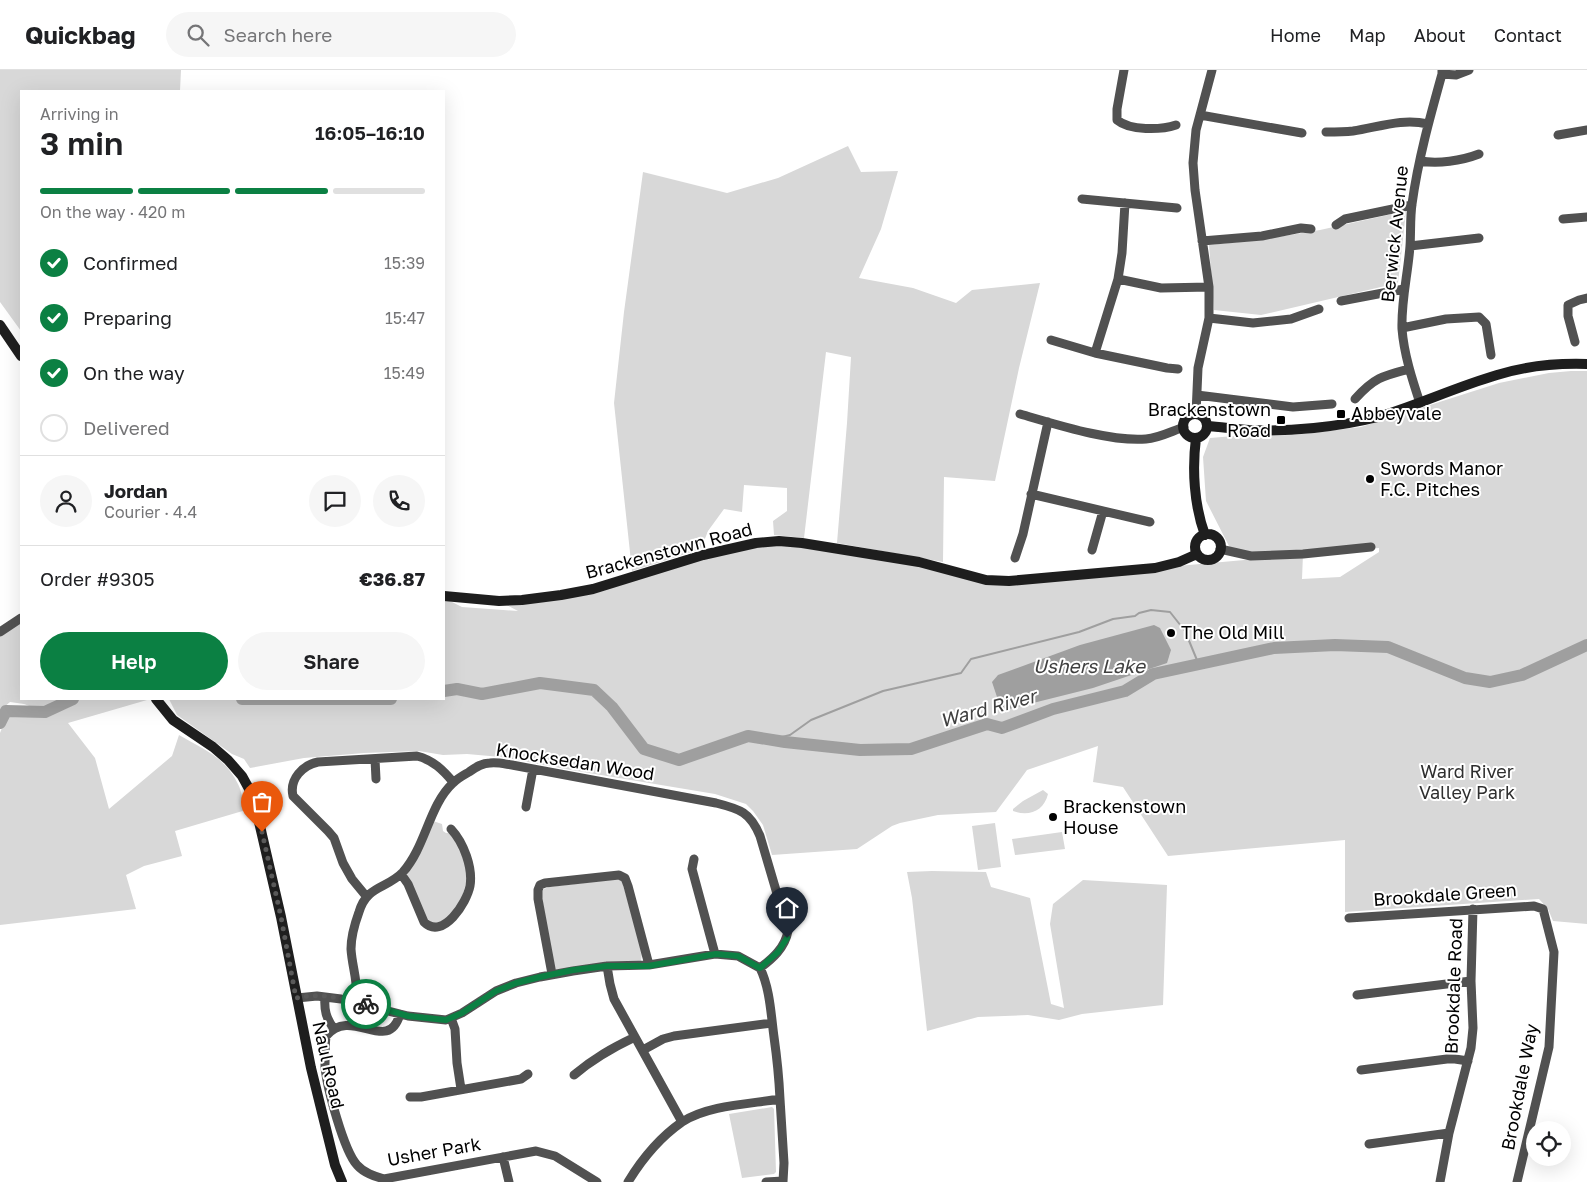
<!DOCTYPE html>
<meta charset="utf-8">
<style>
body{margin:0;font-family:"Golos Text",sans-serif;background:#f6f6f6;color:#202124;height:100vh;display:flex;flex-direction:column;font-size:19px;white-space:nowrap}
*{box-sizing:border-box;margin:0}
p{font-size:16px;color:#757577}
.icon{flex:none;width:28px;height:28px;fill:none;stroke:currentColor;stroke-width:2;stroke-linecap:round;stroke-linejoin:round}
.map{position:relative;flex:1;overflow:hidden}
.panel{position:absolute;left:20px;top:20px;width:425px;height:610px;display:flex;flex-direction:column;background:#fff;border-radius:0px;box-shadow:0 5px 20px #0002}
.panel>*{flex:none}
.controls{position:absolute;left:1526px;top:1051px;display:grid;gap:10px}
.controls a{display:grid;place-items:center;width:45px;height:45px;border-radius:50%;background:#fff;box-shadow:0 5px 20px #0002;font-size:25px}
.pin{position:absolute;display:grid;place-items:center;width:42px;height:42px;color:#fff;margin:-51px -21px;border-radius:50% 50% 50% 0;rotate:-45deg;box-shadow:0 0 5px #0007}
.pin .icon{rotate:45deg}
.courier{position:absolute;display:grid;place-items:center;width:50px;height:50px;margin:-25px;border:4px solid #0b8043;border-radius:50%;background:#fff;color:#222;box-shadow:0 1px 6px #0007}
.summary em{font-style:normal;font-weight:600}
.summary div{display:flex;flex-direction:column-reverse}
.summary{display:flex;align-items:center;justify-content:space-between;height:85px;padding:0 20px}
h1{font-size:32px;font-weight:600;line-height:38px}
.bar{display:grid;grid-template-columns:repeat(4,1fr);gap:8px 5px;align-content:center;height:60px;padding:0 20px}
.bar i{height:6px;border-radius:4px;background:#e0e0e0}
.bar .on{background:#0b8043}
.bar p{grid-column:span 4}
.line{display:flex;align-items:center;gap:12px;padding:0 20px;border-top:1px solid #e0e0e0}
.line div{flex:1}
.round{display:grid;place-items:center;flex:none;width:52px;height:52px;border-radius:26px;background:#f6f6f6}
ol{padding:0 20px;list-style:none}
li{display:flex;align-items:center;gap:15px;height:55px}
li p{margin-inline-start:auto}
li .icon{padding:5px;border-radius:50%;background:#0b8043;color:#fff;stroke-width:4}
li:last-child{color:#757577}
li i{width:28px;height:28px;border:2px solid #e0e0e0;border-radius:50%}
.button{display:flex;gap:10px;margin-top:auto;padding:10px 20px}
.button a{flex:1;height:58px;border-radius:30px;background:#0b8043;color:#fff;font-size:20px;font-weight:600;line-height:58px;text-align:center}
.button a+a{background:#f6f6f6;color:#202124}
header{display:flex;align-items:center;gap:30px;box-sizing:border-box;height:70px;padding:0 25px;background:#fff;border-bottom:1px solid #e0e0e0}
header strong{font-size:24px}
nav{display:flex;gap:28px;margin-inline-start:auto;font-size:18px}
.search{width:350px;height:45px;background:#f6f6f6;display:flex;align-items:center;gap:12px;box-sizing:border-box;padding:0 18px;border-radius:28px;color:#757577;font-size:19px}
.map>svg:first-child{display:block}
</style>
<header>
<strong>Quickbag</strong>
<div class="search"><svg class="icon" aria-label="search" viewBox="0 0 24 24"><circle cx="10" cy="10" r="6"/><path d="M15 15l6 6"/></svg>Search here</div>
<nav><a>Home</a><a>Map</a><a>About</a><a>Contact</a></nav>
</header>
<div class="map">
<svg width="1587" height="1112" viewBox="0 0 1587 1112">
<rect width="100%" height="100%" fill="#fff"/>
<path fill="#d8d8d8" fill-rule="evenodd" d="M0,0H181L180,21H21V261L0,232Z
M848,76L861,102L898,101L881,159L859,208L913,218L956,233L972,220L1040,213L1019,298L995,411L944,407L943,492L837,473L847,353L851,287L826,282L804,468L774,465L773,451L787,441V418L744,415L742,442L724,439L708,461L701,479L632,501L614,333L624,242L643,102L727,123L778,108Z
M1406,141L1398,213L1261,245L1214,240L1209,175L1259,170L1320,160Z
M1571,301H1587V854L1553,851L1548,839L1539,829L1345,842V770L1168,786L1123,717L1093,712L1098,676L1027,700L996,742L938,745L900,753L892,756L857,779L772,785L763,755L753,741L746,734L715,724L571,700L501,687L467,684L443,685L419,681L364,683L304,688L250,698L244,689L232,684L177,645L169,629H444V531H450L462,537L518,541L499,531L589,520L756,473H802L986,510L1045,508L1290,486L1231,480L1206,431L1203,387L1210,368L1234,366L1294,365L1361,357L1499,313L1549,303ZM1379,478V482L1340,507L1302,509L1303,484Z
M21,551V629H58L53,634L35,638L24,634L10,632L3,638L0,645V566Z
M69,629H146L147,630L68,653L95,688L109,739L172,686L179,665C203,679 225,687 238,714C242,722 243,732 246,740L175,761L182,786L144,796L126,805L136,839L0,855V663L7,645L11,639C38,643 46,648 69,629Z
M1043,720L1048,724C1044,741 1029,747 1013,741V739L1023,731Z
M433,751L442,754L443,761L446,763L453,762L461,779L467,802L466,813L461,832L449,846L439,854H434L426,849L407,805Z
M995,753L1001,797L978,800L972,756Z
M1062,762L1065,779L1015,785L1012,769Z
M932,801L986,802L991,817L1030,828L1051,934L1064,938L1050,854L1053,834L1083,810L1167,815L1163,935L1082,944L1059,950L1028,945L978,947L927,961L912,828L907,802Z
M617,809L622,811L625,821L642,883L641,892L598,894L556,900L554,898L541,822L544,819L549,817Z
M772,1037L774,1039L776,1102L774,1104L742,1108L729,1044Z"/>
<path fill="#9f9f9f" d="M1154,555L1160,558L1171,580L1167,593L1093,618L1009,639H1001L992,612L998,605L1080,575Z"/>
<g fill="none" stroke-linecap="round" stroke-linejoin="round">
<path stroke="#9f9f9f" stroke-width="2" d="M770,670L790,665L811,650L883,621L961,603L971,589L1079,562L1113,549L1135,546L1139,543L1151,540L1170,542L1185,561L1199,595"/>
<path stroke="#9f9f9f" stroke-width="12" d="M444,621L457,619L482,624L540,613L594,620L612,637L644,679L679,690L748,666L785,672L860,680L911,679L987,654L1002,658L1053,639L1125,621L1153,604L1274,578L1335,575L1388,577L1465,608L1490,612L1522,605L1587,575
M242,629H391
M0,653L6,641L45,642L73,629"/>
<path stroke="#515151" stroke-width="9" d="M1124,0L1117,39V50C1130,61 1161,60 1176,55
M1442,4L1456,5L1469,0
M1200,45L1302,63
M1326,62C1335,62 1344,62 1353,61C1379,57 1402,48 1428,54
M1558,65L1587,60
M1420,91C1438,94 1461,91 1479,84
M1082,129L1177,138
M1563,149L1587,147
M1336,155L1345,149L1412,135
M1202,171L1262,166L1301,158L1311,159
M1410,176L1479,168
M1118,209L1161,218L1209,217
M1341,231L1404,219
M1209,248L1253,253L1291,249L1319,239
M1402,258L1446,249L1479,247L1486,254L1491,285
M1051,270L1095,283L1167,298L1178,299
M1575,272L1568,246V235L1579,230L1587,228
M1095,283L1118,209L1122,183L1125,133
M1197,325L1293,337L1332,334
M1355,329C1374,308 1382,306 1409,299
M1420,333C1412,309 1404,284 1402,259C1401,231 1408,204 1410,176C1411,162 1410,148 1412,134C1418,90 1430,47 1442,4V0
M1020,344C1055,354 1110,372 1146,369C1159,368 1172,361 1184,357
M1196,344L1198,298L1209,248V217L1195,120L1193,93L1196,60L1212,0
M1031,424L1150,452
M1220,479L1251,486L1303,484L1371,477
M1092,480L1103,441
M1015,488L1023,464L1048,352
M0,562L21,548
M375,689L376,709
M526,737L533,699
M694,789L692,799L715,884
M401,804L408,814L424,852C443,871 467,832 470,816C473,798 464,773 451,759
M366,826L352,809L343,793L334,768L328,761L293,726C289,709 303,695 318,692L417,686C433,690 443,700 453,712
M1349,848L1534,836L1543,839L1554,882L1549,977L1517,1112
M607,896L610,914L614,929L682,1052
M552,904L538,829V820L540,815L545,813L619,805L625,808L628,816L649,895
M1357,925L1471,911
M325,927C324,940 326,948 334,959
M297,928L317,926L341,929L408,946L446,950L462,943L496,921L516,913L540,907L573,901L607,896L649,895L715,884L738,886L760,898
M356,932C359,914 352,897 351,879C351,866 355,853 359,842C367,815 387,819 403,802C426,776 429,735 453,713C458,708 464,705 469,702C476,697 482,693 490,693C497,692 505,694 512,695L716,733C740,739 750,742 760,766L788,861C785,878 772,889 760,898
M400,944C388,986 352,935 326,966C325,975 325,988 325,997C327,1018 344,1081 357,1095C364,1103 374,1106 384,1109L536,1081L555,1086L597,1112
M451,948L455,959L457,993L461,1019
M643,980L663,969L674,966L772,953
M1361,1000L1447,989H1455L1468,991
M574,1005C594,988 612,978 635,967
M410,1027H421L521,1009L528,1004
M780,1029L784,1093L783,1112
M1369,1074L1449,1063
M503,1087L509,1112
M628,1112C642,1089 659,1068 682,1052C708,1035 750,1034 780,1029C779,1008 777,988 774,967C771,945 770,918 760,898
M766,1112L783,1111
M1440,1112L1449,1063L1471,978L1473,958L1471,911L1473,839"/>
<path stroke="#1e1e1e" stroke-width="10" d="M0,255L21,286
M1183 356a12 12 0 1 1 24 0a12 12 0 1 1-24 0Z
M1207,356C1221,357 1235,359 1249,360C1290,362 1338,357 1378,347C1418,335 1456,317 1497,305C1526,296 1556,293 1587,294
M1196,368C1192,399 1194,435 1205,465
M1195 477a13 13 0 1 1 26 0a13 13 0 1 1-26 0Z
M444,526L499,531L522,530L561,525L593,519L703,485L756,473L779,471L802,473L919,492L986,510L1009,511L1155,498L1179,492L1197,484
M156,629L173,650L213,677L228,690L242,706L253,726L281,847L311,998L335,1095L342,1112"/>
</g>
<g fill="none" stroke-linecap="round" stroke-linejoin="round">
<path stroke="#595959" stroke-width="5" stroke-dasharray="0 9" d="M262,762L281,847L296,928C319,922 344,929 366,934"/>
<path stroke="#0b8043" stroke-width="6" d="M366,934L408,946L446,950L462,943L496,921L516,913L540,907L573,900L607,896H648L716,884L738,886L760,898L778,882L787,868"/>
</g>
<g fill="#000" stroke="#fff" stroke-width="2">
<rect x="1336" y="339" width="10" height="10" rx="2.5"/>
<rect x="1276" y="345" width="10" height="10" rx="2.5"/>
<circle cx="1370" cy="409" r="5"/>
<circle cx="1171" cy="563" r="5"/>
<circle cx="1053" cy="747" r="5"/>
</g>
<g text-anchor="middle" stroke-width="4" stroke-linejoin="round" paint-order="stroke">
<g font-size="18" fill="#000" stroke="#fff">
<text transform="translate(1395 164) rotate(-84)" y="6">Berwick Avenue</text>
<text transform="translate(669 481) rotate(-15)" y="6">Brackenstown Road</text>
<text transform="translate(575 692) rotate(9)" y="6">Knocksedan Wood</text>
<text transform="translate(1445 825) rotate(-4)" y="6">Brookdale Green</text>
<text transform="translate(1454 916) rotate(-88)" y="6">Brookdale Road</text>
<text transform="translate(328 995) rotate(77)" y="6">Naul Road</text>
<text transform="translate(1520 1017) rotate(-79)" y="6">Brookdale Way</text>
<text transform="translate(434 1082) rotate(-10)" y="6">Usher Park</text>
</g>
<g font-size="18" fill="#000" stroke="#fff" text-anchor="start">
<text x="1271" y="346" text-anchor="end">Brackenstown<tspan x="1271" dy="21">Road</tspan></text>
<text x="1351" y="350">Abbeyvale</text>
<text x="1380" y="405">Swords Manor<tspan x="1380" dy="21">F.C. Pitches</tspan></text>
<text x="1181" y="569">The Old Mill</text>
<text x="1063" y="743">Brackenstown<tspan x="1063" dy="21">House</tspan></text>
</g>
<g font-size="18" fill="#2f2f2f" stroke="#fff">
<text x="1467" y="708">Ward River<tspan x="1467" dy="21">Valley Park</tspan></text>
</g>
<g font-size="19" font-style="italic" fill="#404040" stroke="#fff">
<text x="1089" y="603">Ushers Lake</text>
<text transform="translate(988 638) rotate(-15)" y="7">Ward River</text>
</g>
</g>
</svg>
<div class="controls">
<a><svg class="icon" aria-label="locate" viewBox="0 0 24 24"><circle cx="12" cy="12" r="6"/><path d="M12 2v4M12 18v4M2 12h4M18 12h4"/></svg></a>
</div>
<div class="pin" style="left:262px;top:762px;background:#ea580c"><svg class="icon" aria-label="bag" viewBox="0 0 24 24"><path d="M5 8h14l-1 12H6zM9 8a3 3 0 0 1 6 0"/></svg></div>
<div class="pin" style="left:787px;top:868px;background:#1f2937"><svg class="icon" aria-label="home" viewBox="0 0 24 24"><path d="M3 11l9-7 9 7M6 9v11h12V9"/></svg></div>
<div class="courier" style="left:366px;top:934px"><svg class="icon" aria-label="bike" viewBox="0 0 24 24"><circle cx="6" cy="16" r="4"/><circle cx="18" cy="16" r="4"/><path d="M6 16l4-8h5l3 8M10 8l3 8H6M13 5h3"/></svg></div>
<section class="panel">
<div class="summary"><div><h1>3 min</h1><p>Arriving in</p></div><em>16:05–16:10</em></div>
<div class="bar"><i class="on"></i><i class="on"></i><i class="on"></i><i></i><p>On the way · 420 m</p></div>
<ol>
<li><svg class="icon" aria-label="check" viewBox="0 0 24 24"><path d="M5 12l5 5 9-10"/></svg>Confirmed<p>15:39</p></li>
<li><svg class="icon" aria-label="check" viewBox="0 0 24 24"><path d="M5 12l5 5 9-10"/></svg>Preparing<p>15:47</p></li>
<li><svg class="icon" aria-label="check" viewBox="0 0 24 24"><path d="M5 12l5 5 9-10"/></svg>On the way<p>15:49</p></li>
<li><i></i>Delivered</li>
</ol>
<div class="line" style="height:90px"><a class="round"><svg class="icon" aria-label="person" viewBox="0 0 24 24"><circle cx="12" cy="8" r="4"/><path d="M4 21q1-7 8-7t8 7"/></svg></a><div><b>Jordan</b><p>Courier · 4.4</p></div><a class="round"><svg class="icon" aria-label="chat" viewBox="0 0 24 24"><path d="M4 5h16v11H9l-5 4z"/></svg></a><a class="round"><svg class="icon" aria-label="phone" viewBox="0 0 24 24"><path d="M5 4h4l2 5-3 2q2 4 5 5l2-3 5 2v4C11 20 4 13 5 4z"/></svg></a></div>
<div class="line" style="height:65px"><div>Order #9305</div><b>€36.87</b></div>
<div class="button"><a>Help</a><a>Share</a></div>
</section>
</div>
